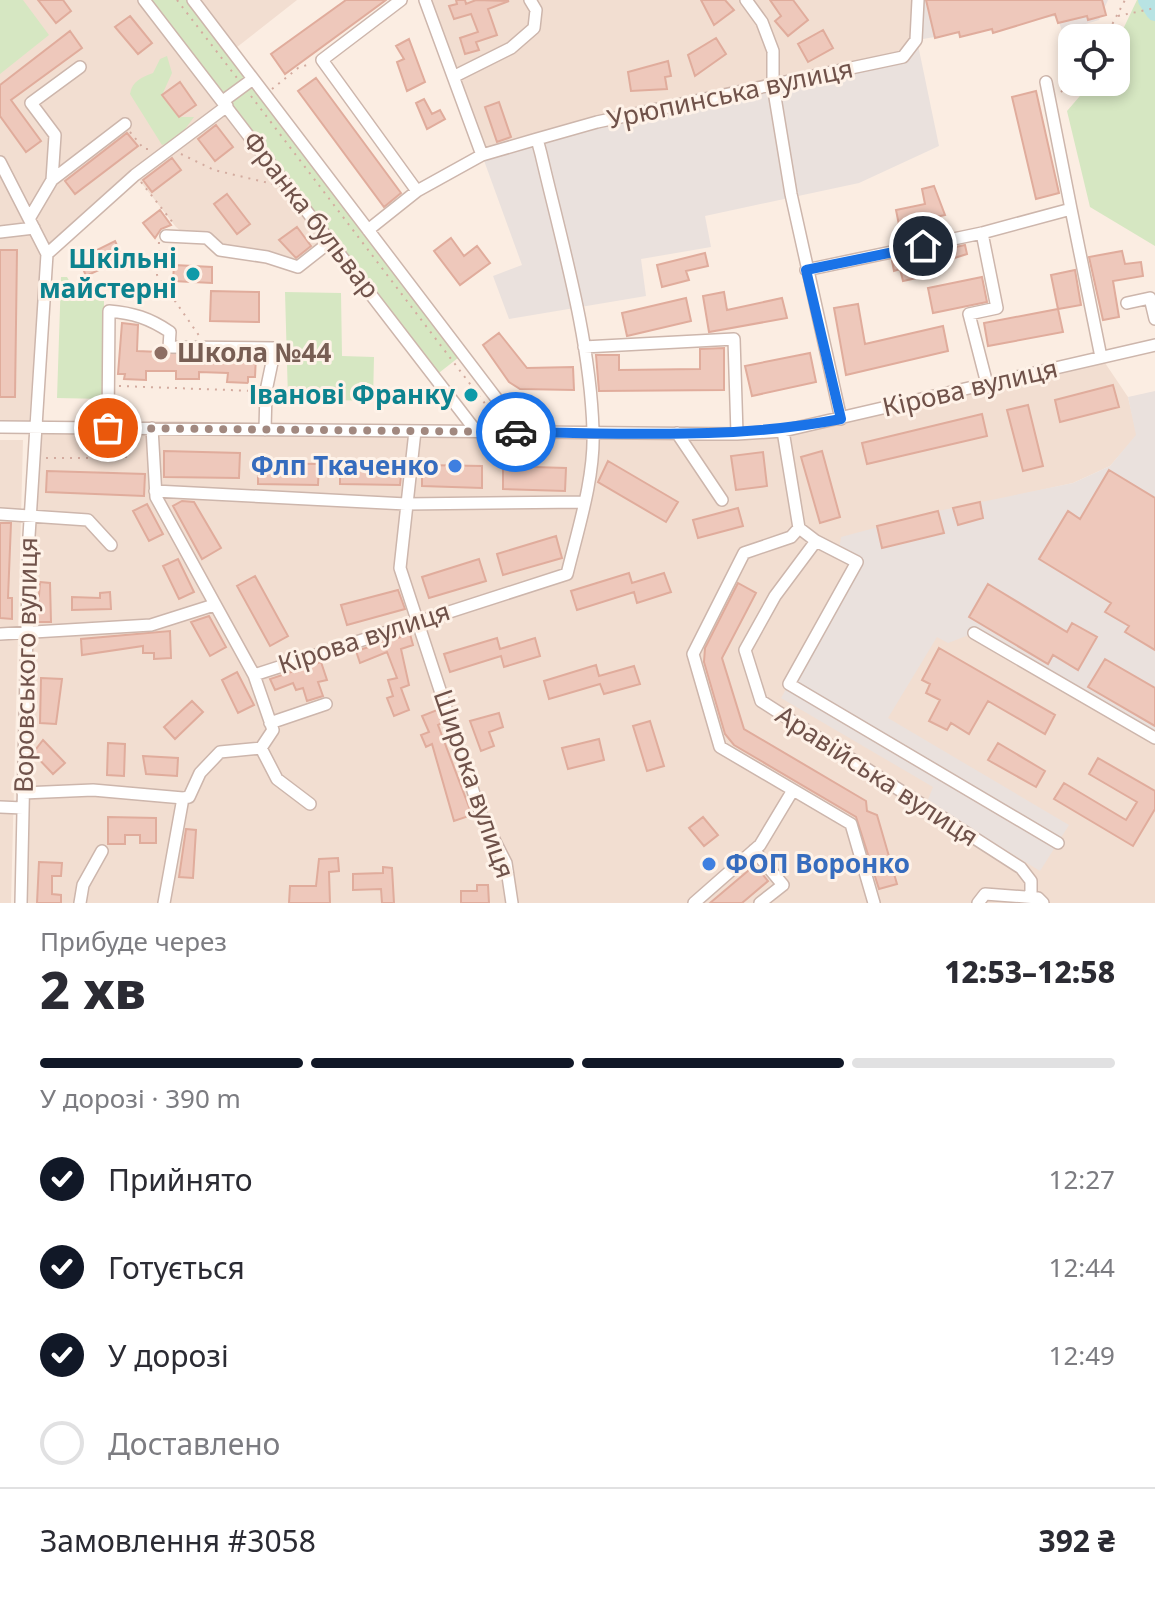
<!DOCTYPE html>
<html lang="uk">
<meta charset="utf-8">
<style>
body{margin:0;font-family:"Noto Sans",sans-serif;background:#f7f7f7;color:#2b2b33;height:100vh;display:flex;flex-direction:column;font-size:30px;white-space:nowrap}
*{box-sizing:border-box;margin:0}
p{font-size:26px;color:#7c7c81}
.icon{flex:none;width:44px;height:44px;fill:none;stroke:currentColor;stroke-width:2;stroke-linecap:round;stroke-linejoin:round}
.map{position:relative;height:903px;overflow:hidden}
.details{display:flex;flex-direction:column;background:#fff;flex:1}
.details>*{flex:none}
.buttons{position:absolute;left:1058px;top:24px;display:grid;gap:16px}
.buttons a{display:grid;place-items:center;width:72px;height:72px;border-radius:16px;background:#fff;box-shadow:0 4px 12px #0003;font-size:40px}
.pin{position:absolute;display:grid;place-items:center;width:68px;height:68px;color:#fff;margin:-34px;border:4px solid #fff;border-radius:50%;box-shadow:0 2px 8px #0007}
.courier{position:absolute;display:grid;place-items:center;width:80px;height:80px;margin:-40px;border:6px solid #1a73e8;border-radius:50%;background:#fff;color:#222;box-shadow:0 2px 10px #0007}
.headline em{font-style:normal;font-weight:800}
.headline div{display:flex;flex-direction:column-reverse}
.headline{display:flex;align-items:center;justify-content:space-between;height:136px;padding:0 40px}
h1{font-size:52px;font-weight:800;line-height:60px}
.bar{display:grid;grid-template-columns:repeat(4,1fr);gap:12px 8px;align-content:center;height:96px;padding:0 40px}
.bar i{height:10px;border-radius:6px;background:#e1e1e2}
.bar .selected{background:#111827}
.bar p{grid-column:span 4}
.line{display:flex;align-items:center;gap:20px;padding:0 40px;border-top:2px solid #e1e1e2}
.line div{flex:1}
ol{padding:0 40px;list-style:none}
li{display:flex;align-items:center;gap:24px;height:88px}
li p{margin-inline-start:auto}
li .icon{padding:8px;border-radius:50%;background:#111827;color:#fff;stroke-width:4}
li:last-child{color:#7c7c81}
li i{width:44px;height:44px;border:4px solid #e1e1e2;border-radius:50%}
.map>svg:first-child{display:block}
</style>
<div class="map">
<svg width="1155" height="903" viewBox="0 0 1155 903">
<rect width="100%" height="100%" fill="#fbede2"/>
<path fill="#f2ded1" d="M0,0H144L331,241L298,267L220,250L207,238L188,237L176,227L136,176L43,249L29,421H0Z
M193,0H297L232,51Z
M425,0H918L916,40L903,57L482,155Z
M1101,357L1128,397L1137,435L1110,466L1073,483L877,526L937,636L974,633L1155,738V903H21L34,427L783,431Z
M0,440H23L11,903H0Z"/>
<path fill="#eae1dd" d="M918,0H1108L1099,20L1062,31L1057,16L917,40L939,146L859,183L705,216L711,247L641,259L646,296L509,319L493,276L522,265L482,155L597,122L903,57L916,40Z
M1155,391V738L974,633L948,643L937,637L888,718L1069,825L1040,871L927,802L933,787L781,698L857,562L839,550L841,537L938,511L1073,483L1110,466L1136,435L1128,397Z"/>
<path fill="#d6e7c2" d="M0,0H23L49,35L0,74Z
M144,0H193L463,354L435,376Z
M1137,0H1155V246L1090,207L1067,111L1092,82H1116V44Z
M167,56L172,73L162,95L179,117H194L177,140L162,145L130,94C132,81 142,77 153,73L160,59Z
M61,277H67L71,284L104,300V399L57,398Z
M285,292L341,293L342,356L374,357L373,401L288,399Z"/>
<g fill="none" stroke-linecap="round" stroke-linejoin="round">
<path stroke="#b8e3e3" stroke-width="18" d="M1147,0L1155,12"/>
</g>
<path fill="#eec8bb" stroke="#e0ac9c" stroke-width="2" d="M38,0H63L71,11L56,23Z
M346,0H386L285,74L271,54Z
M456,0H465L466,4L476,0L509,1L488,9L497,35L476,42L479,50L465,54L460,38L478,32L471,14L454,19L449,6L457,4Z
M701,0H725L734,10L714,25Z
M770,0H793L808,20L788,36L775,21L781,16Z
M926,0H1102L1106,15L1088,20L1087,16L1058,23L1055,14L993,33L992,29L960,37L959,32L935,38Z
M130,16L152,43L138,54L115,27Z
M823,30L833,48L808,62L798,44Z
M70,31L82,48L11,100L41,141L26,152L0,116V85Z
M716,38L726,54L695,76L688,55Z
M409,39L425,82L407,91L397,62L404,59L396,46Z
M668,61L671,76L665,77L667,89L631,91L628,72Z
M316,78L401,193L384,207L298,91Z
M180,82L196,105L179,117L162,95Z
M1036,91L1059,193L1036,199L1012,97Z
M424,99L432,114L440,110L445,119L427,129L416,103Z
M499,102L511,137L497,142L485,107Z
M216,125L233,147L215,161L198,139Z
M127,133L138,146L75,194L65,181Z
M172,158L181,170L152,192L143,180Z
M934,186L945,215L899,225L896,210L925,204L922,189Z
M227,194L250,224L237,234L214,204Z
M160,210L171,225L161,229L155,238L143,223Z
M297,227L311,246L296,258L279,240Z
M451,238L464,256L477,246L490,263L460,285L434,251Z
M115,241L123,259L86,276L79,259Z
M965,245L967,254L945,261L947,267L929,271L930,275L903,281L900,269L894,271L892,261Z
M0,250H17L15,397H0Z
M1122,251L1125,264L1141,262L1143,276L1113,281L1119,317L1103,320L1089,257Z
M705,253L708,266L686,271L689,280L662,287L657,265Z
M174,265L212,267V283L173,281Z
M1075,270L1081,305L1058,309L1051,275Z
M982,277L987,302L933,313L928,288Z
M211,291L259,292V322L210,321Z
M724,292L727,310L782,298L787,318L709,332L703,296Z
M686,298L691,321L627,336L622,313Z
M858,304L865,344L943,326L948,351L846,375L834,308Z
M1058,309L1063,332L988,346L984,323Z
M122,323L138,325L137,351L256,356L255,377H248V383L227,382L228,373L199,372V379H176V371H146V380L124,379L125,374H118Z
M499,333L527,368L573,367L574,390L520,389L509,382L483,345Z
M724,348V390L599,391L596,355H619V370L700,369V349Z
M810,353L816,382L752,396L745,366Z
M1113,385L1119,407L1060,422L1055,400Z
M1028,405L1043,466L1023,471L1007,410Z
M982,414L987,436L867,464L862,443Z
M164,451L240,453L239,478L164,477Z
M822,451L840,517L820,523L801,457Z
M763,452L767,486L736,490L731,456Z
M608,461L678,502L666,522L598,482Z
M258,463L319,464L318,485L258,484Z
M340,463L402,464L400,485L340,484Z
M422,465L482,466V488L422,486Z
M503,466L566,468L565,491L503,489Z
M1109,470L1155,498V650L1125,632L1129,626L1105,612L1111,603L1039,559L1068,511L1080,519Z
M47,471L145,474L144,496L46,492Z
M182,501L194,502L221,548L202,559L173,506Z
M980,502L983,518L958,525L953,508Z
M147,504L163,534L149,541L133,511Z
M738,508L743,526L698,538L693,520Z
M938,511L944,533L882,548L877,526Z
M0,523H11L8,598H12V619L0,618Z
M556,536L562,558L503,575L497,554Z
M178,559L194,592L179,599L163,566Z
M479,559L486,581L429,598L422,577Z
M629,573L632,583L664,573L671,592L637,603L634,592L577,610L571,591Z
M255,576L288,636L270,646L237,586Z
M40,582L50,583L51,622H37Z
M738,583L756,593L722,658L744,729L866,801L867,811L877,815L897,884L879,889L856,817L734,745L725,734L704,662L705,648Z
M988,584L1067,632L1072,623L1097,637L1078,670L1053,655L1048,664L969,617Z
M398,590L405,609L347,625L341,605Z
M110,592L111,609L72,610V597L100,598V593Z
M209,616L226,647L210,656L191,622Z
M170,631L171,658L154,659V653H143V646L82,655L81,639Z
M410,634L413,645L401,649L409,685L401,688L409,710L394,716L387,698L393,696L388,680L397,678L387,652L360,663L356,651Z
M497,638L500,649L535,638L540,656L504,667L501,656L450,672L444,654Z
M939,648L1055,715L1045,734L988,701L969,734L951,723L947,730L929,721L940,700L926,693L930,684L922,680Z
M1105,659L1155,688V726L1088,687Z
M321,662L327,680L318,682L323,696L307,701L303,688L296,690L293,683L275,690L270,679Z
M596,665L599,676L634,666L640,684L604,694L600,684L549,699L544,681Z
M237,672L254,705L238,713L222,680Z
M41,678L62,679L56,724L40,723Z
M192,701L203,712L175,739L164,727Z
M437,710L442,723L438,725L472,815L454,821L432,744L426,747L421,735L429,732L422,716Z
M499,713L503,727L489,732L494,746L481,751L470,721Z
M650,721L664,766L647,771L633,726Z
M599,739L604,760L568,769L562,748Z
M43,740L65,763L53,774L33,753Z
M108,743L125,744L124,776L107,775Z
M998,743L1045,771L1036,787L988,760Z
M143,756L178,758L177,776L146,774Z
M1098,758L1155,791V809L1133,846L1054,799L1064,783L1126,820L1137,802L1089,774Z
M108,817L156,818V843H140V835H125V844H108Z
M703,817L718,835L704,846L689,828Z
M186,829L196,830L193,878L179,877Z
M338,858L339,871L329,872L330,903H289L290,886H316L319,859Z
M39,862L62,863L61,876H52V894L61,895V903H37Z
M755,865L768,881L742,903H710Z
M383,867L392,868L394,903H382L381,889L353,890V874L383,873Z
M477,885H488L489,903H461V891H477Z"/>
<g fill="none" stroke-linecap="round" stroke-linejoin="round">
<g stroke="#cdb6ac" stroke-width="14">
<path id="minor" d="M144,0L476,431
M193,0L522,432
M401,0L322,60L417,191
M746,0L762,22L773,51V85L791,194L841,419
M455,76L511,48L534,28L536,10L530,0
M1046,82L1071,209
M223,101L253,79
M537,139L597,122L903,57L916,40L918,0
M0,162L47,254L29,536L21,903
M52,180L125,124
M29,219L52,180L55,135L31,103L80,67
M368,230L417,191L482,155
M0,232L34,228
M982,233L997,308L969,314L987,384
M166,236L207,238L220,250L267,257L298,267L331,241
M47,254L135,175L227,106
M806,270L982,233L1071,209L1101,357
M1127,303L1150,298L1155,319
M584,347L734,339L737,434
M0,427L737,434L783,431L1155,345
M108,428L109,311C133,313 149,318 170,332L169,347L275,348L266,391L265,430
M152,428L156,497L254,675L273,730L261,748L220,752L200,773L189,797L183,798
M415,431L400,568L480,812L506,863L512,903
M783,431L799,528L816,541L775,596L745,650L761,701L1021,868L1031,881V897
M677,433L722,500
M155,491L406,504L584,502
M0,514L88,520L111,545
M799,528L791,537L744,553L693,654L720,747L851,824L874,903
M816,541L857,562L789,684L1058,843
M974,633L1155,738
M0,634L151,625L214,605
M254,675L567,574C578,529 595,477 593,430C590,337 562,244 541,154L537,139L482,155L425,0
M270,723L326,704
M261,748L277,779L310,804
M23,793L93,790L183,798
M0,807L23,808
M754,850L783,885L760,903
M80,903L83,885L102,851
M164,903L183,798
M694,903L760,845L793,790
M978,903L985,894L1038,898L1043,903"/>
</g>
<path stroke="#d3ab9f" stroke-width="2" stroke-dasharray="2 6" stroke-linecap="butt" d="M177,0L237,78
M1118,16L1155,8
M1105,38L1125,0
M272,89L298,68L310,64
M1061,92L1072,81
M251,96L499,422
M130,132L144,149H151
M181,154L214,170L273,184
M141,182L174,224
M159,242L157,275L200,337
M119,386L256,391
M46,458H126L128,437"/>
<use href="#minor" stroke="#fff" stroke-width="11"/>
</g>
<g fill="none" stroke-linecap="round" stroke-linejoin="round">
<path stroke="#a1887f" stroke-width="8" stroke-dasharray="0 14.4" d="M108,428L516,432"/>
<path stroke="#1a73e8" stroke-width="10" d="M516,432C625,433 734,440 841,419L806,270L923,246"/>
</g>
<g fill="#0f9aa8" stroke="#fef2e8" stroke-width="3">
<circle cx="193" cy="274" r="8"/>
<circle cx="471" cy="395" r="8"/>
</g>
<circle fill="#8d6e63" stroke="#fef2e8" stroke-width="3" cx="161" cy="353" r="8"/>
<g fill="#3f7fe0" stroke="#fef2e8" stroke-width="3">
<circle cx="455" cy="466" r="8"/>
<circle cx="709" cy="864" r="8"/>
</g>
<g text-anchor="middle" stroke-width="6" stroke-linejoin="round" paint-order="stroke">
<g font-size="26" fill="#70524a" stroke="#fef2e8">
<text transform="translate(730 94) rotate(-12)" y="9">Урюпинська вулиця</text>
<text transform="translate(311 215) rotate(52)" y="9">Франка бульвар</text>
<text transform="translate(970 388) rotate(-13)" y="9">Кірова вулиця</text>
<text transform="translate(364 638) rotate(-18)" y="9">Кірова вулиця</text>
<text transform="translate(26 665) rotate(-89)" y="9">Воровського вулиця</text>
<text transform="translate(877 776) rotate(33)" y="9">Аравійська вулиця</text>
<text transform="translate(474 784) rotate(71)" y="9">Широка вулиця</text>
</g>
<g font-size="26" font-weight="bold" fill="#0d838f" stroke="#fef2e8" text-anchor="end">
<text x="177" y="268">Шкільні<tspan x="177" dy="30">майстерні</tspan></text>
<text x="455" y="404">Іванові Франку</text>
</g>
<g font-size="26" font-weight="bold" fill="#785e54" stroke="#fef2e8" text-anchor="start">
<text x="177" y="362">Школа №44</text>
</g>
<g font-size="26" font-weight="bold" fill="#366cbe" stroke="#fef2e8" text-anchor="end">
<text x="439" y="475">Флп Ткаченко</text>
<text x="725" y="873" text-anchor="start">ФОП Воронко</text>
</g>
</g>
</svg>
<div class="buttons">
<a><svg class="icon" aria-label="locate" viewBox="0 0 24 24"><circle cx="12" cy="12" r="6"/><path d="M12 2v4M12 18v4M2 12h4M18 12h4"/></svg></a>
</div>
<div class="pin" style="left:108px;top:428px;background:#ea580c"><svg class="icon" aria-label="bag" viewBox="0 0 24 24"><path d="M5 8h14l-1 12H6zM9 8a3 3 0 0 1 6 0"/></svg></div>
<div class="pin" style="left:923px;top:246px;background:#1f2937"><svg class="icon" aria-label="home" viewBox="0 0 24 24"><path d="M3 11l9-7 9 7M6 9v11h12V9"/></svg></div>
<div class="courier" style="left:516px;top:432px"><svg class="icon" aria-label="car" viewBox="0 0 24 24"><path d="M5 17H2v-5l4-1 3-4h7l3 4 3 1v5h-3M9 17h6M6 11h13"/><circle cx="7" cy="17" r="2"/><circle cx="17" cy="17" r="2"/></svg></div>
</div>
<section class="details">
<div class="headline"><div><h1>2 хв</h1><p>Прибуде через</p></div><em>12:53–12:58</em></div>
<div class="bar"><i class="selected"></i><i class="selected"></i><i class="selected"></i><i></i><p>У дорозі · 390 m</p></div>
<ol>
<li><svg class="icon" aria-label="check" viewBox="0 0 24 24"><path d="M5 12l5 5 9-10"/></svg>Прийнято<p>12:27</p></li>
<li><svg class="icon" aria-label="check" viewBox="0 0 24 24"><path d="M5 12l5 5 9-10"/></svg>Готується<p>12:44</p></li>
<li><svg class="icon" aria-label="check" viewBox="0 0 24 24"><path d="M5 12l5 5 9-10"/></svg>У дорозі<p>12:49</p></li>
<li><i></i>Доставлено</li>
</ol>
<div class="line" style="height:104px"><div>Замовлення #3058</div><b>392 ₴</b></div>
</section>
